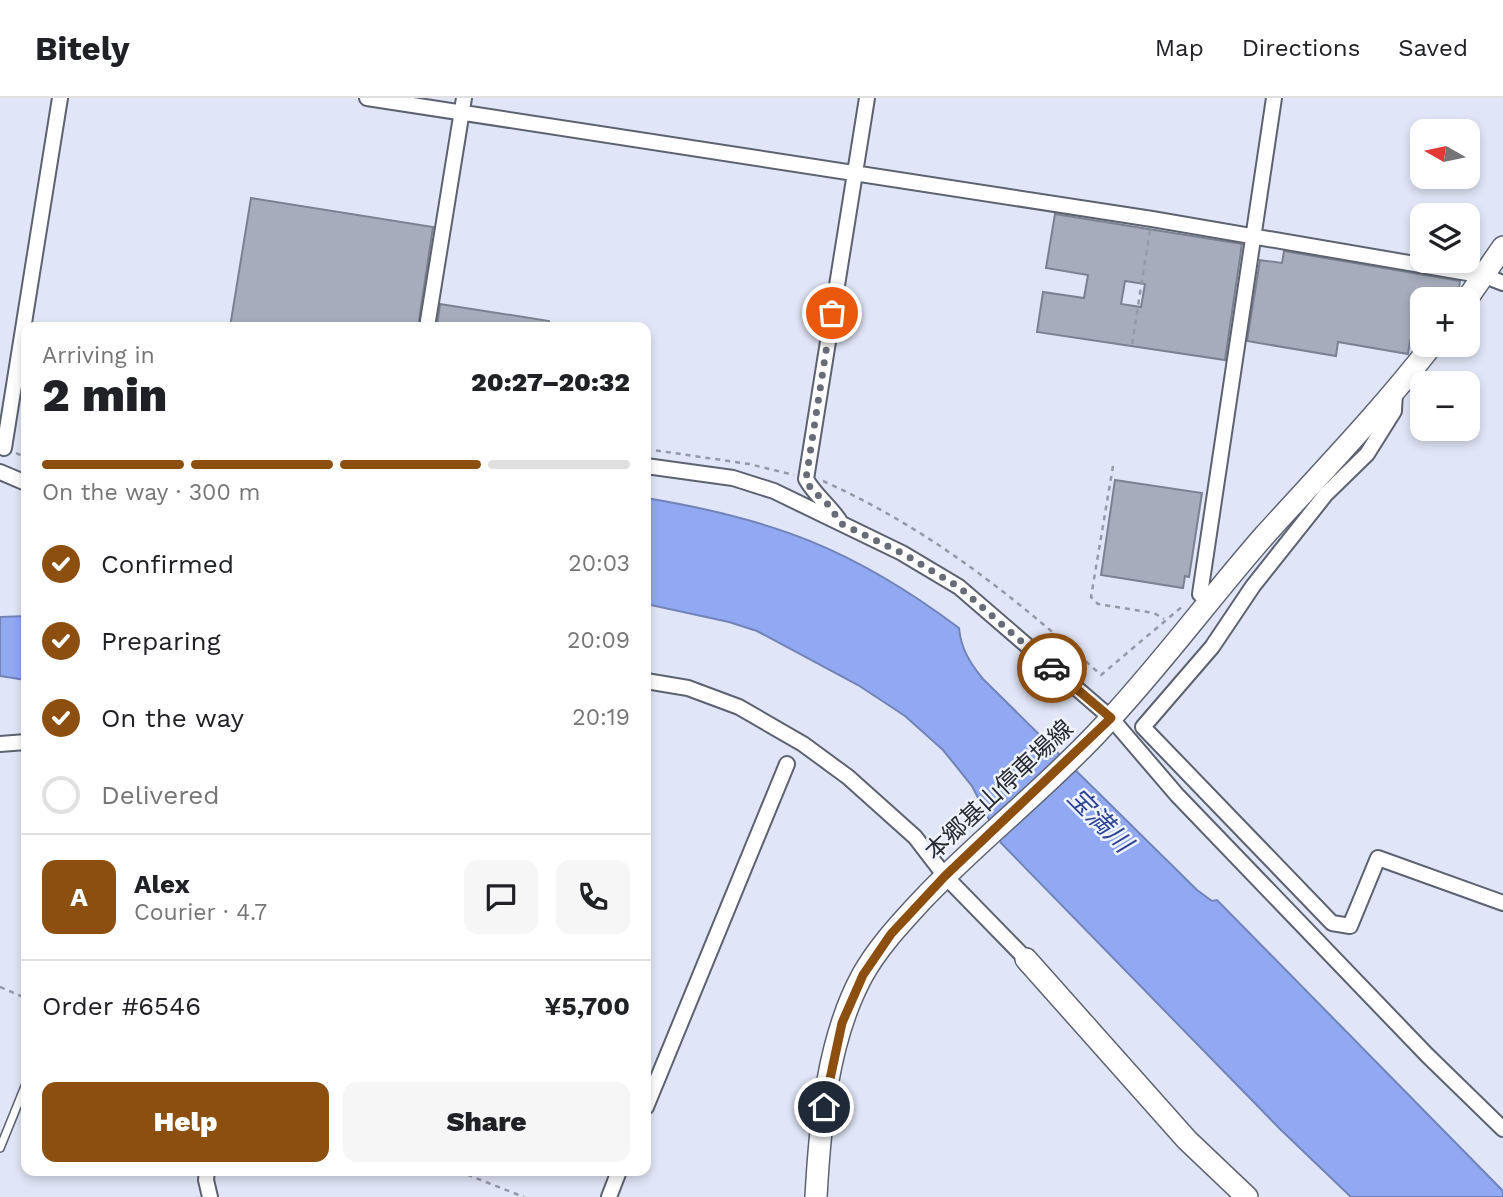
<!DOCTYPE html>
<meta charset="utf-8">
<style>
body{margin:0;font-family:"Work Sans","Noto Sans JP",sans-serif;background:#f6f6f6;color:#202124;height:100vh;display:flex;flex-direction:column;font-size:26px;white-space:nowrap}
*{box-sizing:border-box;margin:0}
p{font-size:23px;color:#757577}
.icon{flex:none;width:38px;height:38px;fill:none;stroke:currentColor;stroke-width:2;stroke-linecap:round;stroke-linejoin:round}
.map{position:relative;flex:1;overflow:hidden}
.side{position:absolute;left:21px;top:224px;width:630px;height:854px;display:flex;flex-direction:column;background:#fff;border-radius:14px;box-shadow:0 4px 10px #0003}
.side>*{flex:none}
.needle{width:46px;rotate:279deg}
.controls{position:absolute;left:1410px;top:21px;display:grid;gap:14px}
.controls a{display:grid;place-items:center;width:70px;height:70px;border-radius:14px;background:#fff;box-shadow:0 4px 10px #0003;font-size:35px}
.pin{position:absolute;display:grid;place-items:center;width:60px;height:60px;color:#fff;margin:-30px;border:4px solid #fff;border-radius:50%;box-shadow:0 2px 7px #0007}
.courier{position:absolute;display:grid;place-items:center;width:70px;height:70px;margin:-35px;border:5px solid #8c4f10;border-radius:50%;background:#fff;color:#222;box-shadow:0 2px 9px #0007}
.headline em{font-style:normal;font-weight:800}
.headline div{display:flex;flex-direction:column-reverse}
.headline{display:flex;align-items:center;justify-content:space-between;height:119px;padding:0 21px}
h1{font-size:46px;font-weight:800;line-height:52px}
.bar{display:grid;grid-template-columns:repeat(4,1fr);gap:10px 7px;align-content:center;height:84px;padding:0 21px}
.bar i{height:9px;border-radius:5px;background:#e0e0e0}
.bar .current{background:#8c4f10}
.bar p{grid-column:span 4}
.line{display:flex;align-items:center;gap:18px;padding:0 21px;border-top:2px solid #e0e0e0}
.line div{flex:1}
.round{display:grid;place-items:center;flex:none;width:74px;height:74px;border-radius:14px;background:#f6f6f6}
ol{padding:0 21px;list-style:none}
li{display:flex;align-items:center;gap:21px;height:77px}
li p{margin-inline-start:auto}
li .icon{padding:7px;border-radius:50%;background:#8c4f10;color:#fff;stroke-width:4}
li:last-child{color:#757577}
li i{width:38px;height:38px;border:4px solid #e0e0e0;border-radius:50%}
.primary-button{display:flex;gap:14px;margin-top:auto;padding:14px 21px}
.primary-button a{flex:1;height:80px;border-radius:14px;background:#8c4f10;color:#fff;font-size:28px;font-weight:800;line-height:80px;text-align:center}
.primary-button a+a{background:#f6f6f6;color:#202124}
header{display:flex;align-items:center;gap:42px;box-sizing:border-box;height:98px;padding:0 35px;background:#fff;border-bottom:2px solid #e0e0e0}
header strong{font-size:33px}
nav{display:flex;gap:38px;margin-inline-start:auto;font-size:24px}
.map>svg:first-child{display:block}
</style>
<header>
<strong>Bitely</strong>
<nav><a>Map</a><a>Directions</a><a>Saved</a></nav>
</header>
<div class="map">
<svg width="1503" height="1099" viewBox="0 0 1503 1099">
<rect width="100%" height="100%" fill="#e0e6f7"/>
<path fill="#91a9f2" stroke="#7283b8" stroke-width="2" d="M646,400C774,421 855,452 959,530C961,551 970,565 983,581L1197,792L1212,803L1217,802L1503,1093V1099H1351L1280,1031L1001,745L972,688L943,652L905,618L858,587L757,533L729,524L646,506Z
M26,518V582L0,578V519Z"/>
<path fill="#a6acbc" stroke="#7b8190" stroke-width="2" fill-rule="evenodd" d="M251,100L433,129L418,229H230Z
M1055,116L1242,146L1225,262L1037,234L1043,194L1084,200L1088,177L1046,170ZM1125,183L1145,186L1141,209L1121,206Z
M1284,153L1460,183L1459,190H1452L1450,201L1423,199V229L1420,228L1418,243L1410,242L1408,256L1338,244L1336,258L1247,243L1260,162L1282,165Z
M440,206L549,223V229H437Z
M1115,382L1202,395L1189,479L1185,478L1183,490L1101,477Z"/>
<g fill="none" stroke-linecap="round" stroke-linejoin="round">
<g stroke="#5d6271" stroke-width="10">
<path id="lane" d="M0,1050L26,986"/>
</g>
<g stroke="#5d6271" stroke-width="18">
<path id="street" d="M367,0L1152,121L1485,178L1503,185
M427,229L464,0
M1395,294L1394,313L1367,356L1326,396L1253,488L1212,549L1143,629L1332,825L1350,828L1378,760L1503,805
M4,350L60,0
M646,368L733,380L774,393L902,455L959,489L1111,620L1177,697L1427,957L1503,1031
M0,374L26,385
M839,422C829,407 814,396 806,381L867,0
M1211,505L1200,496L1274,0
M646,583L688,590L739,609L803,646L848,679L915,739L945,778L1026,861
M0,646L26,644
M646,1009L787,666
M207,1073L206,1082L210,1099
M609,1099L619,1073"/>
</g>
<g stroke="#5d6271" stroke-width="24">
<path id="secondary" d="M1467,201L1503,149
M1026,861L1187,1042L1247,1099
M816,1099C820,1026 827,943 862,878C878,849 901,825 923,801C979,742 1044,692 1099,633C1158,571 1208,502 1264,438C1321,375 1380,314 1432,247"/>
</g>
<path stroke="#9499a6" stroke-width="2.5" stroke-dasharray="5 5" stroke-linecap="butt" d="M1132,246L1150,132
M646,351L749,366L794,377
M16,355L26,360
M1113,368L1091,499L1098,506L1154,515L1164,521
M823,383C930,431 1015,499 1101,577L1184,507
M0,889L26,900
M458,1073L524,1099"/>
<use href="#lane" stroke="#fff" stroke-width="7"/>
<use href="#street" stroke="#fff" stroke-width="14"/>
<use href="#secondary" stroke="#fff" stroke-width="21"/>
</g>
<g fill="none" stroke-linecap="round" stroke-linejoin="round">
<path stroke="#686c76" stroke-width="7" stroke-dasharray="0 12.6" d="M832,215L806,381L811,391L826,404L842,426L902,455L959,489L1052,570"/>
<path stroke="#8c4f10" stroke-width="9" d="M824,1009L842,925L863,877L891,836L945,778L1111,620L1052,570"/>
</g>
<g text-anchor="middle" stroke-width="5" stroke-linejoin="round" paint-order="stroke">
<g font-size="24" fill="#282b31" stroke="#eff3fe">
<text transform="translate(999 692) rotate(-43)" y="8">本郷基山停車場線</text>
</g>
<g font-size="26" font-style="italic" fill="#2f4497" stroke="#eff3fe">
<text transform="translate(1100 722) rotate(45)" y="9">宝満川</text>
</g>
</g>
</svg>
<div class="controls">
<a><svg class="needle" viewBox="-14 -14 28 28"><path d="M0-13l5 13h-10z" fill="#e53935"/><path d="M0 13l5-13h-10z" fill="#757577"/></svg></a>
<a><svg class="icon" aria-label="layers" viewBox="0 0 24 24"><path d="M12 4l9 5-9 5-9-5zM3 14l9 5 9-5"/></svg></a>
<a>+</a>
<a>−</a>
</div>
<div class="pin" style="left:832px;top:215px;background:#ea580c"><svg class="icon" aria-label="bag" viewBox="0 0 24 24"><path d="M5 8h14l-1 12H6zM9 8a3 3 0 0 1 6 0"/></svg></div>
<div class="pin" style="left:824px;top:1009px;background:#1f2937"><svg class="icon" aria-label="home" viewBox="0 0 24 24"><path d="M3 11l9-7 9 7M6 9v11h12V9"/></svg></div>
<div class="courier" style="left:1052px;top:570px"><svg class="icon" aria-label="car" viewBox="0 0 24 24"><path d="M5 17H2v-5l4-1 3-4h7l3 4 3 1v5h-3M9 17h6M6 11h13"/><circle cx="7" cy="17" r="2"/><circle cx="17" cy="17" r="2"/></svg></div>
<section class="side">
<div class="headline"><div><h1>2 min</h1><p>Arriving in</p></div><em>20:27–20:32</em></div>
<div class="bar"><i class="current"></i><i class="current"></i><i class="current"></i><i></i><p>On the way · 300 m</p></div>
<ol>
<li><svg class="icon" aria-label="check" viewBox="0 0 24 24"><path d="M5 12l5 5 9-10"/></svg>Confirmed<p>20:03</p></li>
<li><svg class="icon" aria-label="check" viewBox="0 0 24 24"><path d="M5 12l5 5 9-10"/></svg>Preparing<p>20:09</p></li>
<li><svg class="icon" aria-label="check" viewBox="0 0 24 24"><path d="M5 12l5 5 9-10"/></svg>On the way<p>20:19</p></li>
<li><i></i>Delivered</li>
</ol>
<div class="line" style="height:126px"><b class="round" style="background:#8c4f10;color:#fff">A</b><div><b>Alex</b><p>Courier · 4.7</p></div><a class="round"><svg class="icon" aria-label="chat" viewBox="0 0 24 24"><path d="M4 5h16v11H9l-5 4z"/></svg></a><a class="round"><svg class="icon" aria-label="phone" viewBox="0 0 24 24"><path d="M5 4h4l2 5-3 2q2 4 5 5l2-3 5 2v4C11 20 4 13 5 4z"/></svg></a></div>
<div class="line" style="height:91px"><div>Order #6546</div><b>¥5,700</b></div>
<div class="primary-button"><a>Help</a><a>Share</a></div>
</section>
</div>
